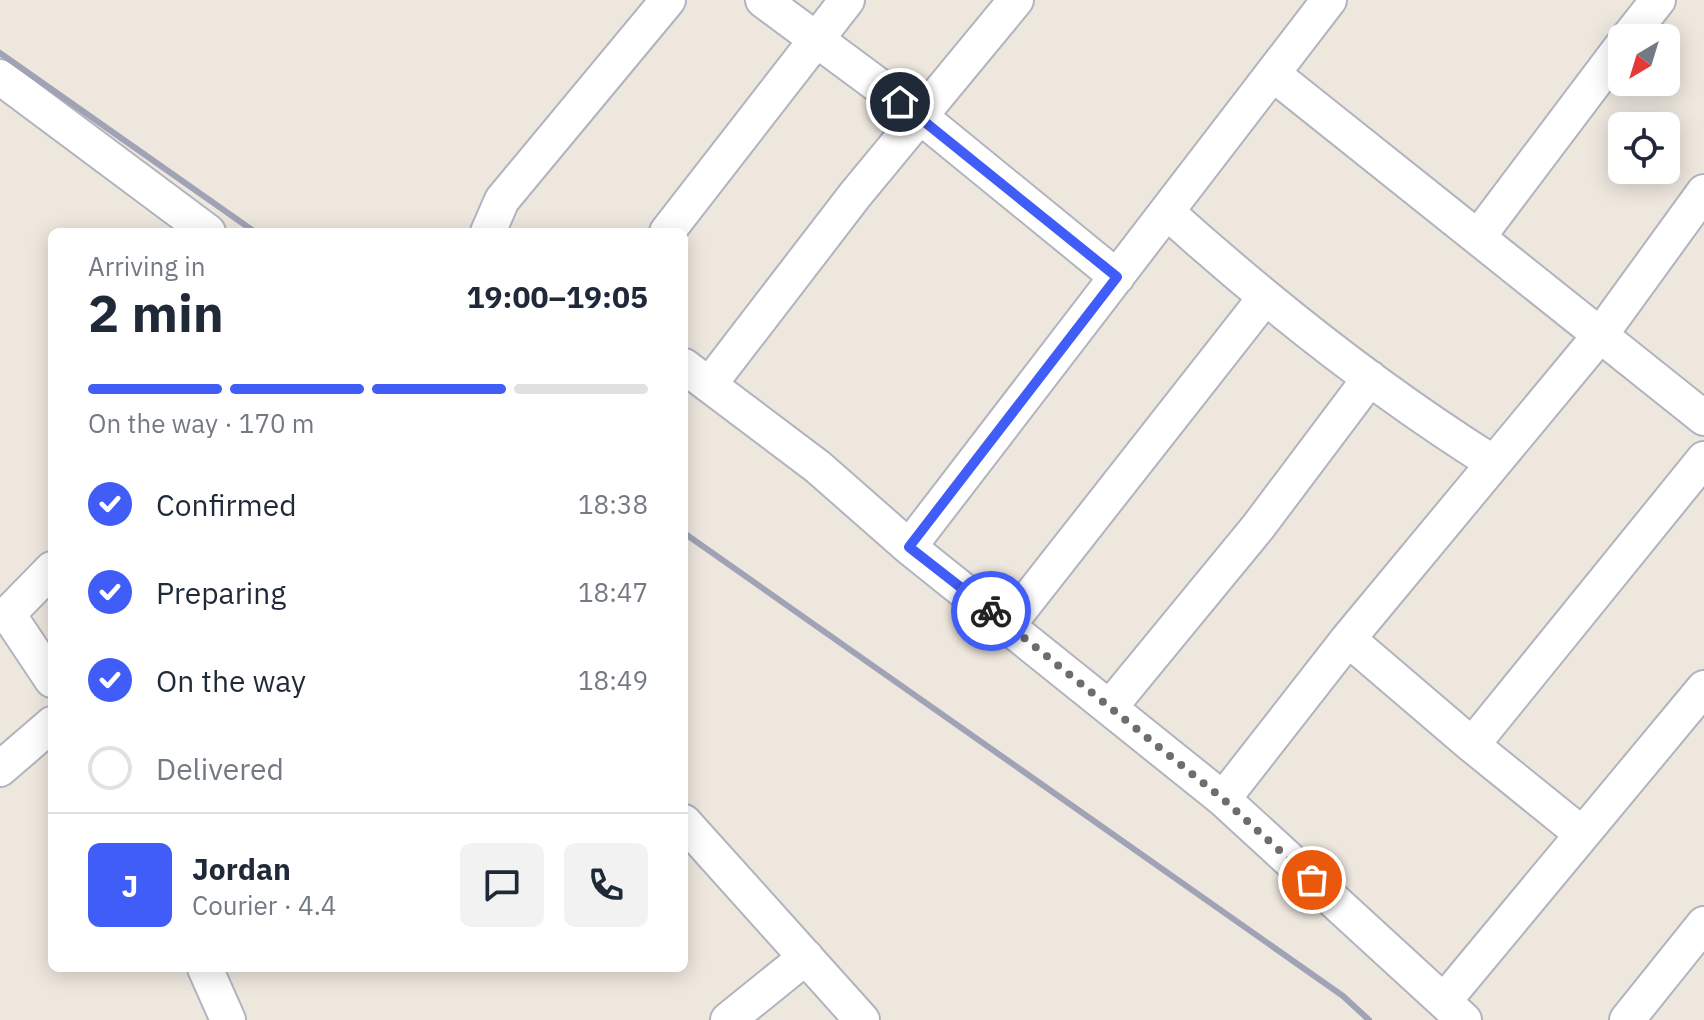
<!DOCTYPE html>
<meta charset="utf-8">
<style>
body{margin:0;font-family:"IBM Plex Sans",sans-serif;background:#f2f2f3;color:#1f2937;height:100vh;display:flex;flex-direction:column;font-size:30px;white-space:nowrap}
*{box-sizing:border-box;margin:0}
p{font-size:26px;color:#747a83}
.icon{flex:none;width:44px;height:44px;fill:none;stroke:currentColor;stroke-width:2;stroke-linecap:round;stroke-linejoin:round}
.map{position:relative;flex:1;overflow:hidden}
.drawer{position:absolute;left:48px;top:228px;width:640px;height:744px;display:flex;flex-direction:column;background:#fff;border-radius:12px;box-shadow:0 4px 20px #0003}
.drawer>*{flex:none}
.needle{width:52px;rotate:218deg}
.tools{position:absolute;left:1608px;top:24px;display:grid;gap:16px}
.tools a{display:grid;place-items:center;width:72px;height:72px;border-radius:12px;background:#fff;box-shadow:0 4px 20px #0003;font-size:40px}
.pin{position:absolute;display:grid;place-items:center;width:68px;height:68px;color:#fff;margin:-34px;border:4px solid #fff;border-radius:50%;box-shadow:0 2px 8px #0007}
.courier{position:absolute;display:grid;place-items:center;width:80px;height:80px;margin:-40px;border:6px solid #405df7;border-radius:50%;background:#fff;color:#222;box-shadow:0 2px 10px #0007}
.summary em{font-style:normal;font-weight:800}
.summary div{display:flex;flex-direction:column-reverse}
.summary{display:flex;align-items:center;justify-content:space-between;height:136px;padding:0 40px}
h1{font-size:52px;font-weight:800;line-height:60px}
.bar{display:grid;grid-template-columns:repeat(4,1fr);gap:12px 8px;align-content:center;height:96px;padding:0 40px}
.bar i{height:10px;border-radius:6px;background:#e0e1e3}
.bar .active{background:#405df7}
.bar p{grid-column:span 4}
.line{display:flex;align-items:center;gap:20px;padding:0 40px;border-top:2px solid #e0e1e3}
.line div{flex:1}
.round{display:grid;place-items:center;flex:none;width:84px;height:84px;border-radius:12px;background:#f2f2f3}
ol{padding:0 40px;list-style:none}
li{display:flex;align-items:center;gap:24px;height:88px}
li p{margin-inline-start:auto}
li .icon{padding:8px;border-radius:50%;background:#405df7;color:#fff;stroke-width:4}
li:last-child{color:#747a83}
li i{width:44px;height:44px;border:4px solid #e0e1e3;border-radius:50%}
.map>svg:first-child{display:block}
</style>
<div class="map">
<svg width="1704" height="1020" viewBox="0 0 1704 1020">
<rect width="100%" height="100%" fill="#ede7de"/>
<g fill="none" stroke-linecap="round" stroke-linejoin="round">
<g stroke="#b1b4bf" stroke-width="38">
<path id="minor" d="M763,0L921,117L1117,277
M1628,38L1658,0
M1273,74L1704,418
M0,77L208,232
M1167,212C1269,304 1376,389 1492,462
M488,232L502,200L668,0
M667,232L847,0
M1478,237L1622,46
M684,366L818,467L909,547L1223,799L1464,1020
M709,385L855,195L1016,0
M909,547L1329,0
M52,569L8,614L52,680
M1008,625L1264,299
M1348,639L1472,745
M1110,707L1258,527L1370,378
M0,769L52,724
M1223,799L1348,639L1601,334L1704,192
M684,822L862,1020
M1582,834L1472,745L1704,459
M205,968L228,1020
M1444,1001L1704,688
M728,1020L806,957
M1627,1020L1704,924"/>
</g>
<use href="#minor" stroke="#fff" stroke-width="34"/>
<path stroke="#a0a3b5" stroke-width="6" d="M0,53L255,232
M684,533L1343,996L1369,1020"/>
</g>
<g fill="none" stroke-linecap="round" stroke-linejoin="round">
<path stroke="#6f6d6a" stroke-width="8" stroke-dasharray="0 14.4" d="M991,611L1223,799L1312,880"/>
<path stroke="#405df7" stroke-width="10" d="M900,102L1117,277L909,547L991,611"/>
</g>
</svg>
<div class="tools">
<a><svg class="needle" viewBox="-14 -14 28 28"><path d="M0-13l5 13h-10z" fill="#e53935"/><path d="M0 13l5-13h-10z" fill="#747a83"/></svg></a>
<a><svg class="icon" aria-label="locate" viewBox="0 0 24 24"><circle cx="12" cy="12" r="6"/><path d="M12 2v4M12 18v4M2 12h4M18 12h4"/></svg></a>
</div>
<div class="pin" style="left:1312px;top:880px;background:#ea580c"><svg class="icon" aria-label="bag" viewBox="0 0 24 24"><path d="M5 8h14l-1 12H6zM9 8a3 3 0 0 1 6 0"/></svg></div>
<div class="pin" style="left:900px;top:102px;background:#1f2937"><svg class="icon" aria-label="home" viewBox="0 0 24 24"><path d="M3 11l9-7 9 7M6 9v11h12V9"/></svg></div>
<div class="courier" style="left:991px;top:611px"><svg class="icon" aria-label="bike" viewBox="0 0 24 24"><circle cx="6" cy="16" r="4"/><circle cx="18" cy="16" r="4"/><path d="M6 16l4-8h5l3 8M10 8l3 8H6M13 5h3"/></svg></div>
<section class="drawer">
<div class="summary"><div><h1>2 min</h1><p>Arriving in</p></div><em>19:00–19:05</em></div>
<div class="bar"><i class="active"></i><i class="active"></i><i class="active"></i><i></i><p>On the way · 170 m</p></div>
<ol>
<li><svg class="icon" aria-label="check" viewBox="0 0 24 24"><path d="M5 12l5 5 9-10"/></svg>Confirmed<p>18:38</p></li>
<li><svg class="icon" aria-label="check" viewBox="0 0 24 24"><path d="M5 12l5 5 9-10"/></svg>Preparing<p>18:47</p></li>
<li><svg class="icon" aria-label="check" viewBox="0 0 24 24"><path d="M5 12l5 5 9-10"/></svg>On the way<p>18:49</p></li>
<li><i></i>Delivered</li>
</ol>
<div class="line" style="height:144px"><b class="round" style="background:#405df7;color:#fff">J</b><div><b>Jordan</b><p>Courier · 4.4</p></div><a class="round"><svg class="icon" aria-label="chat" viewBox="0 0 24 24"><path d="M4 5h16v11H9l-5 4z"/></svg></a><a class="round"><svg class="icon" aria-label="phone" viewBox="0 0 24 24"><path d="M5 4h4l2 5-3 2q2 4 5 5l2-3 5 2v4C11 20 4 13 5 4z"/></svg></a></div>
</section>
</div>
